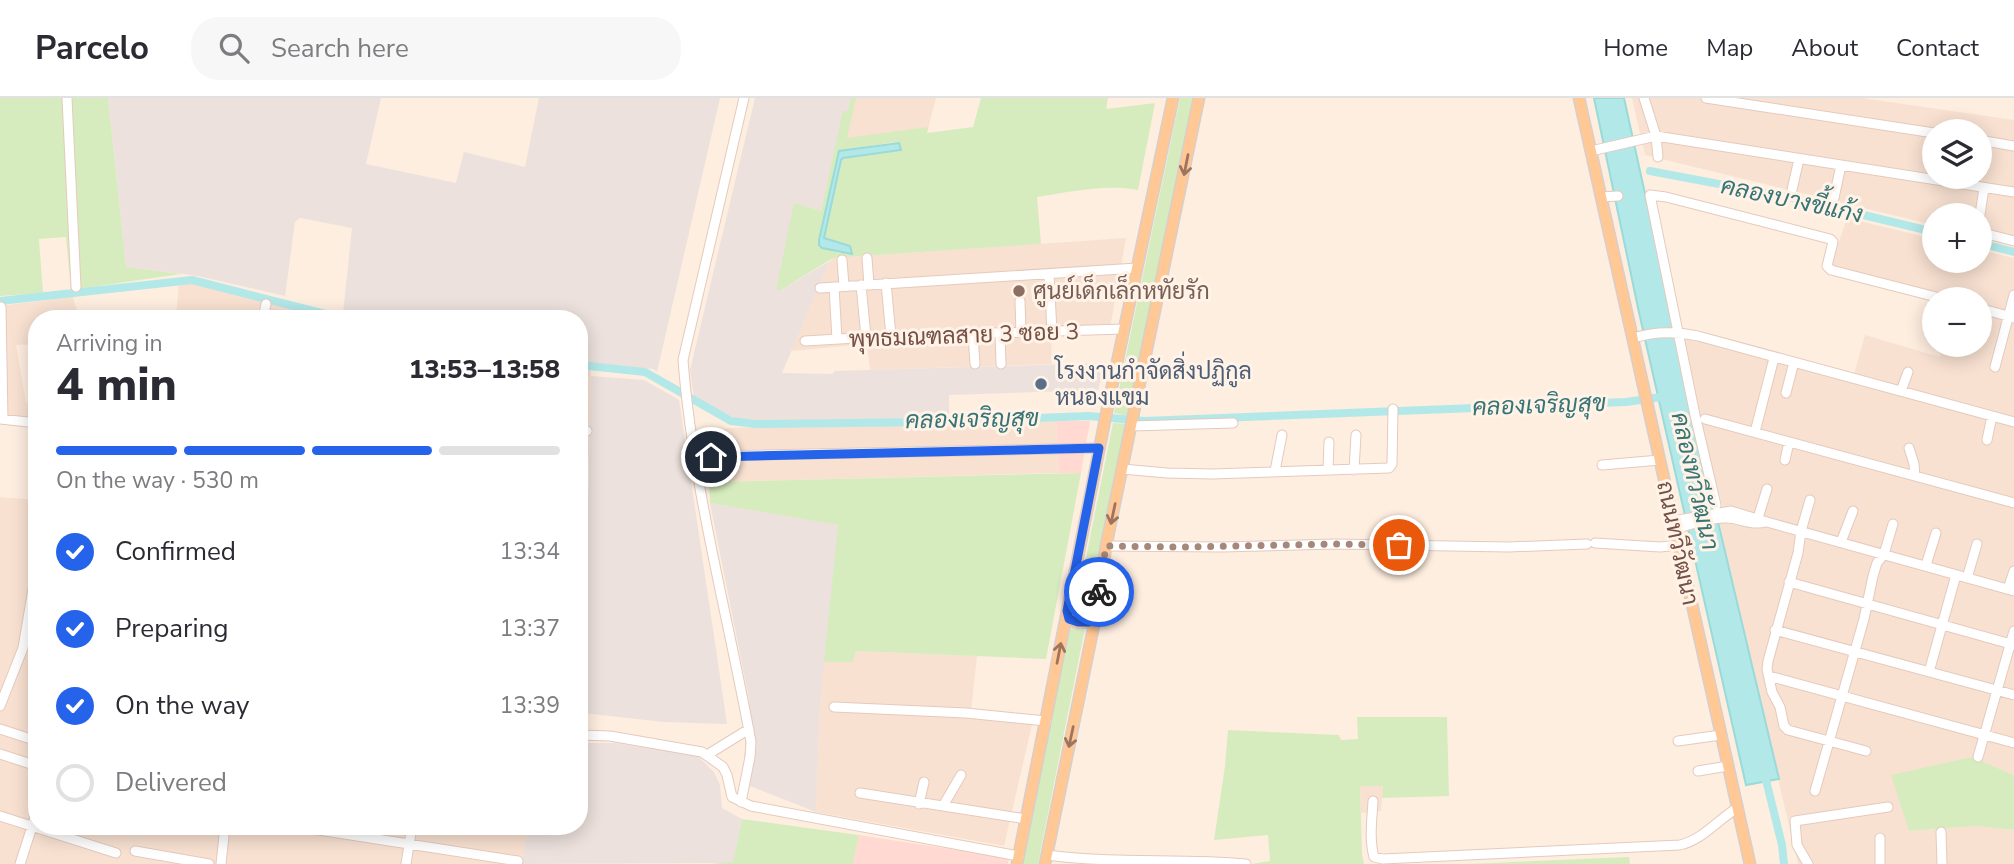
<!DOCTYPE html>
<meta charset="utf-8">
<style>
body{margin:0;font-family:"Nunito Sans",Sarabun,sans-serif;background:#f7f7f7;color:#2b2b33;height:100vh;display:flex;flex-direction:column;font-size:26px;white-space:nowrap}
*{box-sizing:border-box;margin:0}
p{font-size:23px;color:#7c7c81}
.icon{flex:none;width:38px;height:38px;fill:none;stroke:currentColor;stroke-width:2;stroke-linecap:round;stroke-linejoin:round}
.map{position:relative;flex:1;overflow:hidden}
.side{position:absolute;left:28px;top:212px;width:560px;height:525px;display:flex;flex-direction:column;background:#fff;border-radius:28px;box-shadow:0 4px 18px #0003}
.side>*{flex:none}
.buttons{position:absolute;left:1922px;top:21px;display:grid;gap:14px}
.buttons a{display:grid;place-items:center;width:70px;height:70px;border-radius:50%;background:#fff;box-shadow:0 4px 18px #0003;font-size:35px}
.pin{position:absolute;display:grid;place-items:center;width:60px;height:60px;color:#fff;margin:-30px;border:4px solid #fff;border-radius:50%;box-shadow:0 2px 7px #0007}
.courier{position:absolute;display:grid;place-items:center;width:70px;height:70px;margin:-35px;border:5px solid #2563eb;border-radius:50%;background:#fff;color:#222;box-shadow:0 2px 9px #0007}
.headline em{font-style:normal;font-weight:800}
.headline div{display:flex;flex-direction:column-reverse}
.headline{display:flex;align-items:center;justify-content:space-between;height:119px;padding:0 28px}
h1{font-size:46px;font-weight:800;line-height:52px}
.bar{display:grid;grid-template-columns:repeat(4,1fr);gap:10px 7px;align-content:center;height:84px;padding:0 28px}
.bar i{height:9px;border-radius:5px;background:#e1e1e2}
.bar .active{background:#2563eb}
.bar p{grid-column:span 4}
ol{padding:0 28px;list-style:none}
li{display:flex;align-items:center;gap:21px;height:77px}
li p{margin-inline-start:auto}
li .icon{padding:7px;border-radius:50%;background:#2563eb;color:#fff;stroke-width:4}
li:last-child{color:#7c7c81}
li i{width:38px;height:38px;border:4px solid #e1e1e2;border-radius:50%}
header{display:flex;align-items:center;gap:42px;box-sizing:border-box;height:98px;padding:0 35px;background:#fff;border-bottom:2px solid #e1e1e2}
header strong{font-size:33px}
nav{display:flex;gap:38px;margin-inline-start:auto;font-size:24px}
.search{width:490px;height:63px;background:#f7f7f7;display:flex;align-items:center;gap:18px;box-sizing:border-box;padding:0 24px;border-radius:28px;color:#7c7c81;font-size:26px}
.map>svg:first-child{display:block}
</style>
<header>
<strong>Parcelo</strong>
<div class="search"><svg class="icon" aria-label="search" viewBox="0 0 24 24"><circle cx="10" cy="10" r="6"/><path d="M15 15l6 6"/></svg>Search here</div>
<nav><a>Home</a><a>Map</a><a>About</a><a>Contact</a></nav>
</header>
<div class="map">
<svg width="2014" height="766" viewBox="0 0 2014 766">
<rect width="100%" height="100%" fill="#feeee0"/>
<path fill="#f8e1d1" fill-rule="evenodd" d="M851,0H936L927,35L836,47Z
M1632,0H1862L2014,22V147L1979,139V117H1934V127L1645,57ZM1934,33H1979V79H1934Z
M1847,120L1934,141V163H1979V152L2014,160V677L1972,659L1910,733L1976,728L2014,732V766H1798L1715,411L1723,410L1711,365L1681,230L1854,276L1865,237L1940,259L1943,247H1979V201H1955V198L1828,176Z
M1126,140L1109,236L1051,238L1052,266L870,272L867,246L791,253L830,163L833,160Z
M179,185L198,186L329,220H176Z
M73,199L79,220H37V246L16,247L26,305H37V329L0,325V208Z
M579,270L591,271L585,505H579Z
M1056,323L1059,375L709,384L704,334L731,330Z
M0,399L37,402V495L29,553L37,554V728H528L522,766H0Z
M856,553L977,558L971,613L1034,618L1004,748L816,714L820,606L824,564H853Z
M1360,688H1383L1381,713L1361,715Z"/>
<path fill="#ffd9d2" d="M1056,323H1090L1081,375H1059Z
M859,737L1009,760L1008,766H853Z"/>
<path fill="#ece1dc" d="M108,0H381L366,66L456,85L464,54L525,69L539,0H720L657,274L653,271L579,264V220H360L343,215L352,130L300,120L295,124L285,198L198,178L126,169Z
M755,0H851L848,14L844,13L821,113L794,106L781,192L830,163L782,275L832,276L835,273L1105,265L1098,292L949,297V320L778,323L737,321L694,301L690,272Z
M591,278L644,282L679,302L727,626L664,624L583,615Z
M710,405L839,427L820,606L816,714L742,685L749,601Z
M579,645H615L698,658L714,674L720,687L722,710L742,721L733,765L522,766L528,728H579Z"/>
<path fill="#d7ecbe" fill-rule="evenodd" d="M0,0H108L126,169L181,176L71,192L66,139L39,141L43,195L0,198Z
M851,0H856L847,40L928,29L927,35L973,29L981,0H1108L1106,11L1155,5L1138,92C1105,86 1071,94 1037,99L1041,146L833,160L781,192H776L794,105L821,113L843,13H848ZM895,44L841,62L824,141L840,155L822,150L819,147V142L839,53Z
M1180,0H1193L1129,318L1114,315Z
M1113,325L1128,326L1087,516L1083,520L1078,521L1075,514Z
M1081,375L1046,561L856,553L853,564H824L838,427L710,405L709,384Z
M37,495V554L28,553Z
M1070,527L1075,530H1085L1038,766H1023Z
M1357,619H1447L1449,698L1382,700L1383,688H1360L1362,756L1364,766H1251L1270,763L1268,737L1214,742L1225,668L1228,632L1339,637L1341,642L1358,641Z
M1972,659L2014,677V732L1976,728L1909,733L1891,677Z
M742,721L859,737L853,766H710L733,764Z
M1629,759L1630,766H1466Z"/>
<path fill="#b3e8e8" stroke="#99dada" stroke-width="2" d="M1594,0H1624L1708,382L1779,681L1746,687L1638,210Z
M899,45L901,52L843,60L841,62L824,140L850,148L852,156L822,150L819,147V142L839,53Z"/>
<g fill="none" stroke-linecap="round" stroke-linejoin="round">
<path stroke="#b3e8e8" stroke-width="8" d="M1650,73L1793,100L1934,134
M1979,145L2014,154
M0,203L192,182L341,220
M579,267L645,274L731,323L755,326L931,324L1089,318L1144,323L1626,304L1668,298
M1764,674L1782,747L1784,766"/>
<g stroke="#e4cabe" stroke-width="11">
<path id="minor" d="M67,0L76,189
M1644,0L1656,38L1658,59
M1706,0L1934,35
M1979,42L2014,48
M1591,53L1656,38L2014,94
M1792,92L1799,61
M1601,99L1618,98
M1834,100L1841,67
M1979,123L1984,90
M1979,132L1983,135L2014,143
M867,160L869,187
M842,162L844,188
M1049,176L1052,234
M886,185L891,238
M861,187L866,239
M834,189L837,241
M820,190L1137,170
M1020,203L1021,235
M1,209L3,321
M1979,210L2014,220
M263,220L266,206
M1000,236L1001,266
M973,237L975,266
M1633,240C1655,233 1675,233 1698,238L2014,324
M805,243L891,238L1124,231
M1995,269L2014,197
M1901,293L1908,274
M1786,295L1794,264
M0,321L37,325
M1705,321L2014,405
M1132,328L1233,325
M579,333H587
M1755,334L1774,260
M1987,342L1992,318
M1909,350L1914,366L1915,378
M711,358L1099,350
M1785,362L1789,344
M1602,367L1660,362
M1122,371L1167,375L1212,376L1389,370L1392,366L1393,311
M1328,372L1329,344
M1354,372L1356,337
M1275,373L1282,337
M1810,402L1801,433L1798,455L1768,563L1767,571L1772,594L1780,609L1784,628L1788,632L1866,653
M1716,407L1695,317L1650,97L1666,99L1830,141L1833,144L1827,168L1831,172L1944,201
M1672,423L1731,413L1767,424L2014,493
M1757,423L1767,391
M1674,431C1691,427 1709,419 1726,420C1740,420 1751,428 1766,424
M1841,444L1853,413
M1595,445L1660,449L1678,447
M1106,448L1222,449L1335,446L1508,449L1587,446
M1926,467L1936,435
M1967,480L1977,446
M1789,484L2014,547
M2008,491L2014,473
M1775,532L2014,597
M1929,574L1956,477
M1769,578L2014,645
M0,608L23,550L34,485L37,456
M834,609L966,615L1046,623
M0,631L37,643
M579,637L610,638L702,654L723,669L727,677L732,699L751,708L1019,758
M1678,643L1721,637
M0,656L37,668
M707,657L749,631
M1978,659L2014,533
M1698,673L1728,668
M1815,693L1864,521L1873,478L1877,465L1884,456L1893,426
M860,695L1026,721
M1373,703C1372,721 1369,741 1374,759L1383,761L1680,747C1702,742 1718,722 1737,710
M741,704L750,659L751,644C728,517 693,391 683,262L744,0
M919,706L924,684
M943,708L961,677
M0,718L116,755
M293,728L518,763
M1941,734L1942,766
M1880,740V766
M135,753L209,766
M1047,757C1113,766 1179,760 1246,766
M20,766L37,713
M221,766L225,728
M406,766L412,728
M1808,766L1797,747L1795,723L1888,709"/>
</g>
<g stroke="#d8cecb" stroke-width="13">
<path id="major" d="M1579,0L1750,766
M1067,513L1069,521L1078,525L1089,524L1095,518
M1017,766L1107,312L1173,0
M1045,766L1097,512L1106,448L1199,0"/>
</g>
<use href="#minor" stroke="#fff" stroke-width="9"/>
<use href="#major" stroke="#ffc895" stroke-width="10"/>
</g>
<defs><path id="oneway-shaft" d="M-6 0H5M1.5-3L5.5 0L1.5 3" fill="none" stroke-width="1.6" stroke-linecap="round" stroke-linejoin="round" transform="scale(1.75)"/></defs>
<g stroke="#9e745e">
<use href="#oneway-shaft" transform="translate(1186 67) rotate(101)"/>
<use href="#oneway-shaft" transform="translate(1113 416) rotate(102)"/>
<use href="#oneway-shaft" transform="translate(1059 555) rotate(-79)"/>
<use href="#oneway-shaft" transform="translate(1071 639) rotate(102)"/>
</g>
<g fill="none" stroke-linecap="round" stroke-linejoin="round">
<path stroke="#a5877c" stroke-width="7" stroke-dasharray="0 12.6" d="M1099,494L1106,448L1182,449L1335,446L1399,447"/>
<path stroke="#2563eb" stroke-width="9" d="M711,359L1099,350L1067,513L1069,521L1078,524H1089L1095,518L1099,494"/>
</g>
<circle fill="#8d6e63" stroke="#fff2e7" stroke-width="2.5" cx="1019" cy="193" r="7"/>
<circle fill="#5c6f8a" stroke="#fff2e7" stroke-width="2.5" cx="1041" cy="286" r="7"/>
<g text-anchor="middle" stroke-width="6" stroke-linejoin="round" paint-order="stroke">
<g font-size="23" fill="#785e54" stroke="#fff2e7" text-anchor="start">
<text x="1033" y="201">ศูนย์เด็กเล็กหทัยรัก</text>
</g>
<g font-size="23" fill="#755046" stroke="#fff2e7">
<text transform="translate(964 237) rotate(-2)" y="8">พุทธมณฑลสาย 3 ซอย 3</text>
<text transform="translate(1678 445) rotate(78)" y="8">ถนนทวีวัฒนา</text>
</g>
<g font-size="23" fill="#4e5e75" stroke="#fff2e7" text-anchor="start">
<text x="1055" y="281">โรงงานกำจัดสิ่งปฏิกูล<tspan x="1055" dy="26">หนองแขม</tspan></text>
</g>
<g font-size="24" font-style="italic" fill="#367475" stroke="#fff2e7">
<text transform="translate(1792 102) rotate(12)" y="8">คลองบางขี้แก้ง</text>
<text transform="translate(1539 307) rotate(-2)" y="8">คลองเจริญสุข</text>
<text transform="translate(972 321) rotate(-1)" y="8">คลองเจริญสุข</text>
<text transform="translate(1695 383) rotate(77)" y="8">คลองทวีวัฒนา</text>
</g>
</g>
</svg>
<div class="buttons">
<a><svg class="icon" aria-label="layers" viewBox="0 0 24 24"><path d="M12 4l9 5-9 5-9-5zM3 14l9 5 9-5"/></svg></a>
<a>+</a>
<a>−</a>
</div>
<div class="pin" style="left:1399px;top:447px;background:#ea580c"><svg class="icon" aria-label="bag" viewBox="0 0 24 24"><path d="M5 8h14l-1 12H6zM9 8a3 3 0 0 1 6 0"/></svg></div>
<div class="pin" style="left:711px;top:359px;background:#1f2937"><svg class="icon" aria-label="home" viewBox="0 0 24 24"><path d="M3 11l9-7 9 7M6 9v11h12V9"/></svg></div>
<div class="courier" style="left:1099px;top:494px"><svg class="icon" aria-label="bike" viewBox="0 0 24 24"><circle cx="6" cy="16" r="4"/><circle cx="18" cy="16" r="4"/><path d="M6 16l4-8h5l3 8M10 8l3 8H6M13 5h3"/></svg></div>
<section class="side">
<div class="headline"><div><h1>4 min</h1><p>Arriving in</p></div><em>13:53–13:58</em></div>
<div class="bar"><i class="active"></i><i class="active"></i><i class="active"></i><i></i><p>On the way · 530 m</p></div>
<ol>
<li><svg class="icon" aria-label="check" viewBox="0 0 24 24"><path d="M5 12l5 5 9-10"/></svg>Confirmed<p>13:34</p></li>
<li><svg class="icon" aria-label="check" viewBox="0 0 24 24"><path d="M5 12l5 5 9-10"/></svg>Preparing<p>13:37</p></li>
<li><svg class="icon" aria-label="check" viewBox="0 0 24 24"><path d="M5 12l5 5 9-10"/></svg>On the way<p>13:39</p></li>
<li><i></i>Delivered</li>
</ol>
</section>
</div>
